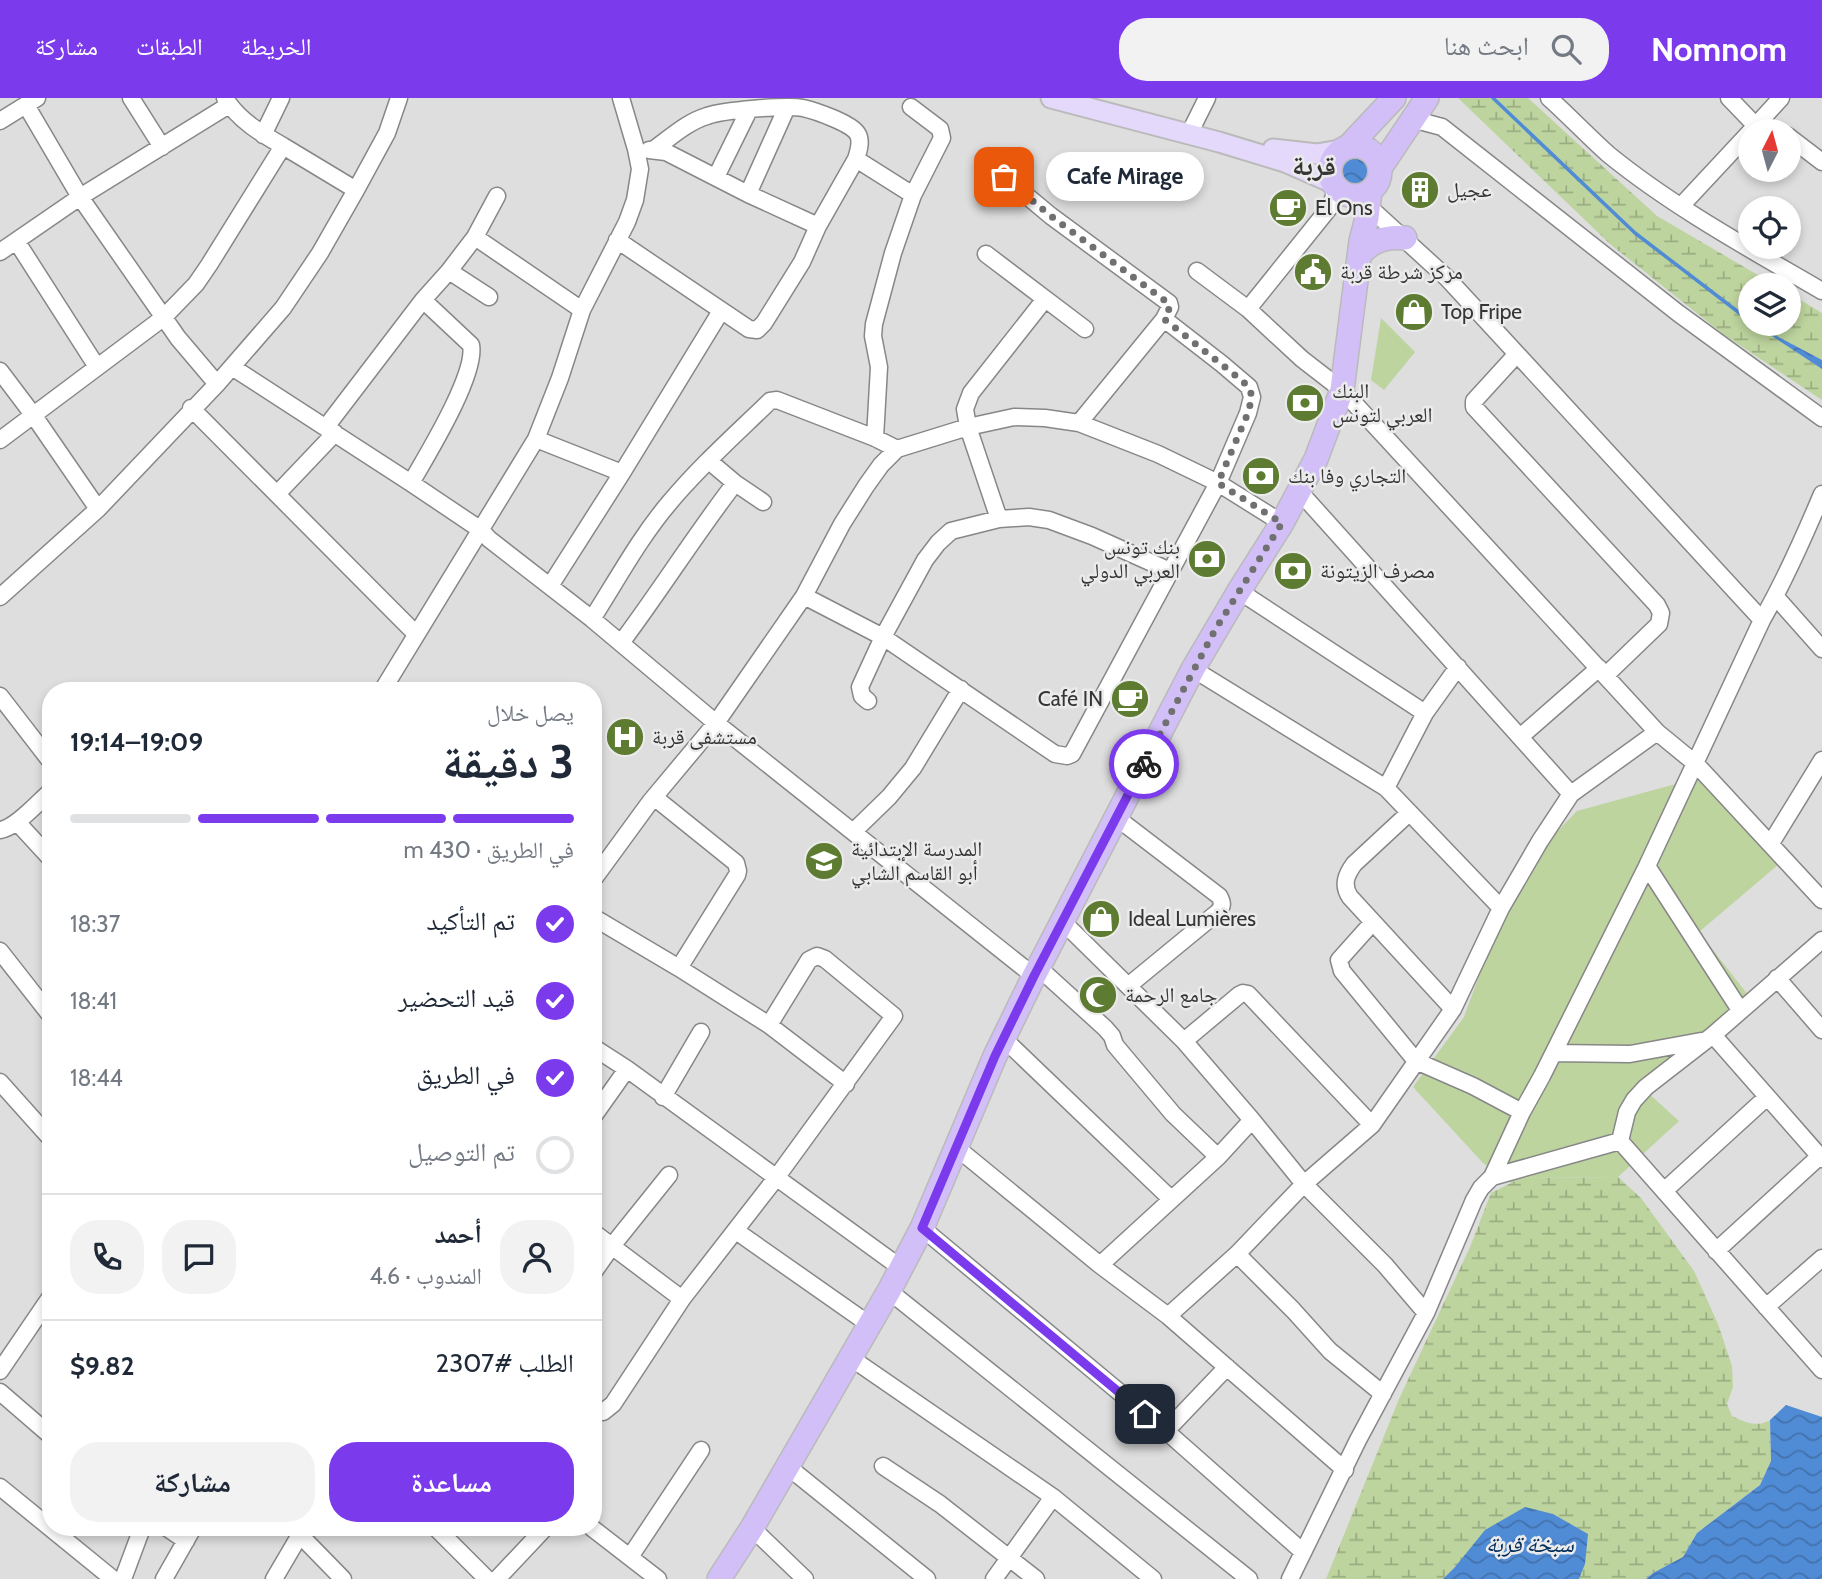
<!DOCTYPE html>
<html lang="ar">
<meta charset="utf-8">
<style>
body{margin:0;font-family:Cabin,"Noto Naskh Arabic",sans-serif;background:#f2f2f3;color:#1f2937;direction:rtl;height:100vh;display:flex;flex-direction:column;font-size:26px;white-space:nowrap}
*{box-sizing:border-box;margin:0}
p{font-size:23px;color:#747a83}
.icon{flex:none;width:38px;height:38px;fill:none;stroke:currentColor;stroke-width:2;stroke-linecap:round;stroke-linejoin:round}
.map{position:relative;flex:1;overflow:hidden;direction:ltr}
.panel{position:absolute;left:42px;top:584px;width:560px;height:854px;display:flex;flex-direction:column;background:#fff;border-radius:28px;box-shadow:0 4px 10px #0003;direction:rtl}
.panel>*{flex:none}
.needle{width:46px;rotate:6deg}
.controls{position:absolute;left:1738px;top:21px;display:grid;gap:14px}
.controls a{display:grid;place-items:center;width:63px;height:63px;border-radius:50%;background:#fff;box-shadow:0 4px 10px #0003;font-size:35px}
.pin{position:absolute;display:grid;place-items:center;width:60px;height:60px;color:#fff;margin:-30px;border-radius:14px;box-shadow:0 4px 10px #0006}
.courier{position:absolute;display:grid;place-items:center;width:70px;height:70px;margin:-35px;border:5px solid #7c3aed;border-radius:50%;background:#fff;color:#222;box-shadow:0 2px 9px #0007}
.bubble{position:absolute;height:49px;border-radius:24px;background:#fff;box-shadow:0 4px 10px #0003;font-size:23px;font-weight:700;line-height:49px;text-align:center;direction:rtl}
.headline em{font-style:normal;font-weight:700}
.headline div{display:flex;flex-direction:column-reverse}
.headline{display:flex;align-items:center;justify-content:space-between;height:119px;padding:0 28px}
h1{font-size:46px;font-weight:700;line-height:52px}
.bar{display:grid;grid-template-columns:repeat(4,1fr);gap:10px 7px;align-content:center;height:84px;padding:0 28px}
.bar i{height:9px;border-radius:5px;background:#e0e1e3}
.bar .selected{background:#7c3aed}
.bar p{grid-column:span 4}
.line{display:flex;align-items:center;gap:18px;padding:0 28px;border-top:2px solid #e0e1e3}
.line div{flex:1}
.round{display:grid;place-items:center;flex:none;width:74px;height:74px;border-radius:28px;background:#f2f2f3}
ol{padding:0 28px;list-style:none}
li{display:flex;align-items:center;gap:21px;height:77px}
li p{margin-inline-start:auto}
li .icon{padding:7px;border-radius:50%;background:#7c3aed;color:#fff;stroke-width:4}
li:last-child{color:#747a83}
li i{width:38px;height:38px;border:4px solid #e0e1e3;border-radius:50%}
.cta{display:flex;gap:14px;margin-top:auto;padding:14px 28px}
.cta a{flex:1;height:80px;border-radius:28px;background:#7c3aed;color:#fff;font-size:28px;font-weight:700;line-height:80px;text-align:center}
.cta a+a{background:#f2f2f3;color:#1f2937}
header{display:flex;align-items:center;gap:42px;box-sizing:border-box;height:98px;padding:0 35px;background:#7c3aed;color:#fff}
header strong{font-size:33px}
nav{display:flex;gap:38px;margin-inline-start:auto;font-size:24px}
.search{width:490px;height:63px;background:#f2f2f3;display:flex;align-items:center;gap:18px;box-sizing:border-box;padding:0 24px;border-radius:28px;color:#747a83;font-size:26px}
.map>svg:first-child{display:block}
</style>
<header>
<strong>Nomnom</strong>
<div class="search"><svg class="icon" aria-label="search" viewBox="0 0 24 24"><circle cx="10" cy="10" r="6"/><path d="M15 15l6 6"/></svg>ابحث هنا</div>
<nav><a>الخريطة</a><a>الطبقات</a><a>مشاركة</a></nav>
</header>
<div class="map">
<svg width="1822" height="1481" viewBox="0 0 1822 1481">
<defs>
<pattern id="wetland-marsh" width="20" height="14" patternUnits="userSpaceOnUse" patternTransform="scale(1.75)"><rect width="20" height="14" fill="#bdd49e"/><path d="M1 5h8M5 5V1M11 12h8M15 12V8" fill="none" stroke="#9aad82"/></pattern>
<pattern id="water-waves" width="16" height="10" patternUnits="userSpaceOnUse" patternTransform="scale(1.75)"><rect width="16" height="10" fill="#508bd5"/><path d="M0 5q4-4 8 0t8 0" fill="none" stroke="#4372ae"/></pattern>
</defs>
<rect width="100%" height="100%" fill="#dededf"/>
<path fill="#bdd49e" d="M1381,220L1415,254L1384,292L1371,282Z
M1705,678L1779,766L1699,834L1748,897L1647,994L1679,1023L1618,1079L1521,1080L1511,1085L1483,1065L1413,989L1464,919L1501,818L1545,746L1577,713Z"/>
<path fill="url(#wetland-marsh)" d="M1458,0H1528L1657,118L1775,187H1750V226H1788L1789,195L1822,215V262L1759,229L1822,271V302L1723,236L1610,146Z
M1618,1079L1641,1100L1694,1173L1718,1226L1732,1268L1733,1289L1727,1306L1732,1318C1745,1324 1757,1330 1770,1322L1771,1363L1760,1387L1697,1435L1683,1459L1653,1475L1646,1481H1579L1585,1466L1455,1469L1443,1481H1326L1399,1301L1470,1149L1491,1095L1521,1080Z"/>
<path fill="url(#water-waves)" d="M1336 72a19 19 0 1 1 38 0a19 19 0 1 1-38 0Z
M1754,226L1822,262V271Z
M1786,1307L1822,1319V1481H1646L1653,1475L1683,1459L1697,1435L1760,1387L1771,1363L1770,1322Z
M1525,1409L1553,1416L1588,1436L1585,1466L1579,1481H1443L1455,1469L1485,1432Z"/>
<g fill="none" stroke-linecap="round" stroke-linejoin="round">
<path stroke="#508bd5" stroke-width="3.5" d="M1493,0L1635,135L1750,223"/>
<g stroke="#878788" stroke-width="19">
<path id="minor" d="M131,0L162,49
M1549,0C1569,18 1588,38 1608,56C1673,109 1750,151 1822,193
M1729,0L1756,28
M26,7L80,99L178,240L217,286
M1412,21L1442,29L1678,215L1822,320
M0,23L37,0
M1193,28L1207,0
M1751,33L1781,0
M263,37L281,0
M1788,38L1822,64
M283,48L356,92
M649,52L666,54L748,96L818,128
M653,52C670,40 687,24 707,18C723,12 787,7 803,10C816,13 850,25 857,35C862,42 859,52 856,61
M716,79L749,12
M1004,79L1051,118L1169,205L1170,209L1164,221
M748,96L787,9
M1368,108L1447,180L1762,522
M1681,108L1750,34
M475,139L582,212
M617,142L749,231L757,232L764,225L802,164L818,128L856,61L913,97
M17,144L97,269
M0,154L80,99L229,7
M986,156L1085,231
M449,173L475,139L497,98
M1197,173L1248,211L1302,261L1342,292L1657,634L1696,666L1822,802
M1248,211L1330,109L1337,90
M1516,257L1474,303V309L1657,507L1661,515L1659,526L1606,577
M232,269L411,385L481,432L489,441L592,521L716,625L1034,878
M0,273L34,318L98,411
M191,310L416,536
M326,329L423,202L449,173L489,199
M875,340L879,269L873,238L874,226L893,155L913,97L942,40L940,31L911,9
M536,341L622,375
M0,342L163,220L196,186L209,167L283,48C262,36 238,22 225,0
M709,363L735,385L763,404
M411,385C427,357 477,276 471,247L423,202
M1299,393L1571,696
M277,396L335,335
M999,421L968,329L965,311L971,295L1045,201
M550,488L622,375L721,213
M1239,493L1425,615
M804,498L883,539L1055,656L1067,658L1072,656L1218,385L1248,315L1252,299L1249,289L1222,266L1164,221L1079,325
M1775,498L1822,551
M0,499L98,411L217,286L283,210L320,155L356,92L387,35L399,0
M592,521C617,482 640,439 670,404C700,368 736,336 770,303L777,302L875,340L897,351
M621,545C660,493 695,437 735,385
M1193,571L1386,690L1501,810
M382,593L536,341L560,280L582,212L627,124L635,102L640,71L636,51L621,0
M0,598L51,664
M868,603L862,598L860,589L883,539L925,462L938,445L951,433L999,421L1029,419L1049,422L1092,438L1170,473
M1520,639L1599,570
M1386,690L1425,615L1458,569
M654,699L736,765L738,773L737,777L679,870
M1409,715L1354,766C1346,777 1342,787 1350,799L1453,911
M1117,720L1219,798C1223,805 1223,808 1218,814L1128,888
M17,724L51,761
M0,732C16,730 38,704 51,693
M853,734L889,699L913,670L961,591
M1771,745L1822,662
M1647,768L1740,912
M593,782L650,704L716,625L804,498L842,426L866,388L881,367L897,351L968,329L1014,319L1045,320L1079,325L1158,356L1218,385L1282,425
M593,819L679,870L769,927L846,986
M1062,823L1184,943L1252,1022L1304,1086L1385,1167L1426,1215
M1373,824L1339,862L1342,873L1416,963L1473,988L1522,1014
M0,853L51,918
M1039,870L1105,930L1112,938L1115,947L1173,1016L1218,1059
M1777,880L1822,932
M1713,937L1822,1061
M1004,941L1171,1101
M1184,943L1239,897L1243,895L1248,896L1372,1027
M593,949L627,971L901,1170
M1554,955L1630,956L1701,943
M0,984L51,1041
M663,999L701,934
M593,1019L627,971
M1620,1043L1822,1272
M1620,1043L1627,1014L1634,1002L1646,989L1713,937L1822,842
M957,1050L1100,1167L1168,1218L1345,1372
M1492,1079L1620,1043
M1664,1093L1767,999
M922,1130L1166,1333L1303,1454
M736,1133L870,1227
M593,1134L682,1201
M1716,1153L1820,1058
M1237,1156L1293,1212L1330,1253L1383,1296
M1100,1167L1218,1059L1252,1022
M593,1175L612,1148L669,1077
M889,1193L1249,1481
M1766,1209L1822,1160
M1168,1218L1237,1156L1304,1086L1372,1027L1453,911L1501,810L1540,743L1571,696L1657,634
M851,1260L1053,1399L1153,1481
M0,1273L51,1198
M0,1294L51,1338
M593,1311L603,1314L613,1306L682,1201L776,1080L894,918L825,861L817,858L809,862L769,927
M1166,1333L1227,1269
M787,1368L927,1481
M883,1368L940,1406L1036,1481
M0,1389L113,1481
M167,1430L186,1443
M436,1430L487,1481
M592,1430L658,1481
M752,1430L805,1481
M299,1436L343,1481
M630,1459L701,1352
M123,1481L142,1430
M164,1481L193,1430
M274,1481L304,1430
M497,1481L545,1430
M994,1481L1053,1399
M1290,1481L1358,1342L1426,1215L1474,1102L1481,1090L1492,1079L1522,1014L1542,978L1647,768L1762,522C1785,482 1804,439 1822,396"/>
</g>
<g stroke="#bababb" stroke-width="23">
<path id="major" d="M1051,0L1219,44L1285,64L1333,85
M1273,51L1317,56L1345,51"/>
</g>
<g stroke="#bababb" stroke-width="26">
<path id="highway" d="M1330 73a25 25 0 1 1 50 0a25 25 0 1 1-50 0Z
M1348,49L1394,0
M1380,70L1427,0
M1359,158C1370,143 1387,138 1405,140
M719,1481L752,1430L889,1193L922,1130L995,958L1034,878L1193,571L1239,493L1282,425L1316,361L1342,292L1361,143L1367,120L1370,93"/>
</g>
<use href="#minor" stroke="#fff" stroke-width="16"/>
<use href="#major" stroke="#e4d9fa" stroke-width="19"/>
<use href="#highway" stroke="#d2bff7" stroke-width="23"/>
</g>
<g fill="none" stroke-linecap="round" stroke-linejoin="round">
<path stroke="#707071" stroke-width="7" stroke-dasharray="0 12.6" d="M1004,79L1051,118L1168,205L1170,209L1164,221L1235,277L1249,289L1252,299L1248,315L1218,385L1282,425L1215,532L1144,666"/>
<path stroke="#7c3aed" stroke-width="9" d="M1144,666L1034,878L995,958L922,1130L1145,1316"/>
</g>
<defs>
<g id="building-disc" transform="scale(2.0125)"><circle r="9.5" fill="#5e7c31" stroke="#ebebec"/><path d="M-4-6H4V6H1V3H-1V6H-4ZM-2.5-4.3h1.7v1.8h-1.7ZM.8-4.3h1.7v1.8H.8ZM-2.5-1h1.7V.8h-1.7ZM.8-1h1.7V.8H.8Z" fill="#fff"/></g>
<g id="cafe-disc" transform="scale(2.0125)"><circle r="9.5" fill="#5e7c31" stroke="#ebebec"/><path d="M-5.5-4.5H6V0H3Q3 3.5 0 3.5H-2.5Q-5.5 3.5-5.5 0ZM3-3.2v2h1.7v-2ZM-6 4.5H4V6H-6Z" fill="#fff"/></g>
<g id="civic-disc" transform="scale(2.0125)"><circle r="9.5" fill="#5e7c31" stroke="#ebebec"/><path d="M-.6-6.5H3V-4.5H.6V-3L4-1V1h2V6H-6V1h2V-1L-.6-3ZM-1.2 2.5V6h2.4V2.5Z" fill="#fff"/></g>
<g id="shop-disc" transform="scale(2.0125)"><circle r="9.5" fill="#5e7c31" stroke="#ebebec"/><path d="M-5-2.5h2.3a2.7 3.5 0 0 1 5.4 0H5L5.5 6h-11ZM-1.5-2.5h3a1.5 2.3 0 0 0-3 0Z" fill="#fff"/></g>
<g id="bank-disc" transform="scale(2.0125)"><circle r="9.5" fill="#5e7c31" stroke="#ebebec"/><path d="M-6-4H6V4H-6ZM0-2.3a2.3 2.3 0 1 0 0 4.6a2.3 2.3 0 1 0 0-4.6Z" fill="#fff"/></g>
<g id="hospital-disc" transform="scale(2.0125)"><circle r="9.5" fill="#5e7c31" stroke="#ebebec"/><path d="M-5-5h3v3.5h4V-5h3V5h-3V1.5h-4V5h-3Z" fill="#fff"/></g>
<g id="school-disc" transform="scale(2.0125)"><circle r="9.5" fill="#5e7c31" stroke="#ebebec"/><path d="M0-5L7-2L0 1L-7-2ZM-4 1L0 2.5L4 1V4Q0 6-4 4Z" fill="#fff"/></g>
<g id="mosque-disc" transform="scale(2.0125)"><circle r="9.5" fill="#5e7c31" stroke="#ebebec"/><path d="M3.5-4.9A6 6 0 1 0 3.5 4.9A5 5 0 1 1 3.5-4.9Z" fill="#fff"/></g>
</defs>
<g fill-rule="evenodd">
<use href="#building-disc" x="1420" y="92"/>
<use href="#cafe-disc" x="1288" y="110"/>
<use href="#civic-disc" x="1313" y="174"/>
<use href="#shop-disc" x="1414" y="214"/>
<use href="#bank-disc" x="1305" y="305"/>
<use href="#bank-disc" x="1261" y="378"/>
<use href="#bank-disc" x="1207" y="461"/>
<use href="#bank-disc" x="1293" y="473"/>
<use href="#cafe-disc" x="1130" y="601"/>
<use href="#hospital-disc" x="625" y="639"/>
<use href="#school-disc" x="824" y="763"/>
<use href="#shop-disc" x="1101" y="821"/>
<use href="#mosque-disc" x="1098" y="897"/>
</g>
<g text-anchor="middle" stroke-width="5" stroke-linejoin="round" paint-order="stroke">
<g font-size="21" fill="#353536" stroke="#ebebec" text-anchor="start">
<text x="1447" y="99">عجيل</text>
<text x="1315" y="117">El Ons</text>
<text x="1340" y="181">مركز شرطة قربة</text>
<text x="1441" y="221">Top Fripe</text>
<text x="1332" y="300">البنك<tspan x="1332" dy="24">العربي لتونس</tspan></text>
<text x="1288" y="385">التجاري وفا بنك</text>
<text x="1180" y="456" text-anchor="end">بنك تونس<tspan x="1180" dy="24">العربي الدولي</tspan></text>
<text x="1320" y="480">مصرف الزيتونة</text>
<text x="1103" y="608" text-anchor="end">Café IN</text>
<text x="652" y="646">مستشفى قربة</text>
<text x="851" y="758">المدرسة الإبتدائية<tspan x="851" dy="24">أبو القاسم الشابي</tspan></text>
<text x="1128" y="828">Ideal Lumières</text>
<text x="1125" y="904">جامع الرحمة</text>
</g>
<g font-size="23" font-style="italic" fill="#022d5b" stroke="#ebebec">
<text x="1530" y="1454">سبخة قربة</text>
</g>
<g font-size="28" font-weight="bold" fill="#353536" stroke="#ebebec">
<text x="1314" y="77">قربة</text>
</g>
</g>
</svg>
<div class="controls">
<a><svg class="needle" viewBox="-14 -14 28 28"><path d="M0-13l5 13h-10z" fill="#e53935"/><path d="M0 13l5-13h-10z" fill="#747a83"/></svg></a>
<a><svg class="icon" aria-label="locate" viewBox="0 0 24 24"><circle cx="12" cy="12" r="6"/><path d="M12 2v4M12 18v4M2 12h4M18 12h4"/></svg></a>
<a><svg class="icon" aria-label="layers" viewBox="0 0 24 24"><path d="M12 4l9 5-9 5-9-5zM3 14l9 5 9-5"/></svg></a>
</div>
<div class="pin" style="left:1004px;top:79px;background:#ea580c"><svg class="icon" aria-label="bag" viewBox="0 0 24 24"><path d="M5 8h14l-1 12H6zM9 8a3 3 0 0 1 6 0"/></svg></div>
<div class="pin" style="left:1145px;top:1316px;background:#1f2937"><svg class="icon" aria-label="home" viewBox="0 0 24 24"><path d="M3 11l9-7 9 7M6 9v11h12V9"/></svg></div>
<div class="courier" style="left:1144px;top:666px"><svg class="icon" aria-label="bike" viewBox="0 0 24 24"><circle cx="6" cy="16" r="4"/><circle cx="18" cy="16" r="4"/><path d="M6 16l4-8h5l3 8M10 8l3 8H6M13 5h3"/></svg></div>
<div class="bubble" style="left:1046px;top:54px;width:158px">Cafe Mirage</div>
<section class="panel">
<div class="headline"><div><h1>3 دقيقة</h1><p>يصل خلال</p></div><em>19:09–19:14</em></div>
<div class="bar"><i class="selected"></i><i class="selected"></i><i class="selected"></i><i></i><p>في الطريق · 430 m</p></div>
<ol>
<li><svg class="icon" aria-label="check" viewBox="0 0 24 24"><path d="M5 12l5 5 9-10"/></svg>تم التأكيد<p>18:37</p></li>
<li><svg class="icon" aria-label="check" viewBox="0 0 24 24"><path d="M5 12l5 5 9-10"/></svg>قيد التحضير<p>18:41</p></li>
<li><svg class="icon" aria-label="check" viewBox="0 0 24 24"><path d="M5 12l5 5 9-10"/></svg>في الطريق<p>18:44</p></li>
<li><i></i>تم التوصيل</li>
</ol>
<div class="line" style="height:126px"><a class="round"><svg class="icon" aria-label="person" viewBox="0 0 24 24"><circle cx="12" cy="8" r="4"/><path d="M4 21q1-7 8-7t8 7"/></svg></a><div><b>أحمد</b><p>المندوب · 4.6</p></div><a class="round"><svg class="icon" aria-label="chat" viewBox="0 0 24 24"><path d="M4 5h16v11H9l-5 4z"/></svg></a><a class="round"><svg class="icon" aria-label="phone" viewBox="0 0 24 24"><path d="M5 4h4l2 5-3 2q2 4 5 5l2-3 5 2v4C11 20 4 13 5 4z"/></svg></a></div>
<div class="line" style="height:91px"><div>الطلب #2307</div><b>$9.82</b></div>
<div class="cta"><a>مساعدة</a><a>مشاركة</a></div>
</section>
</div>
